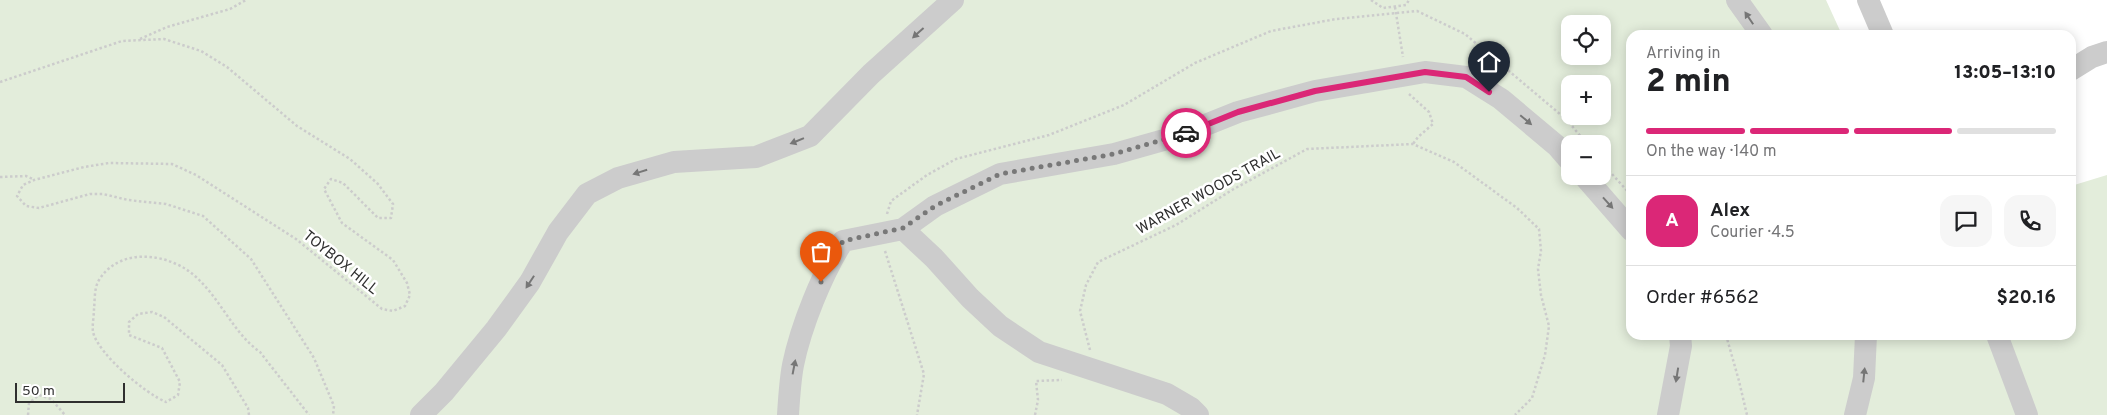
<!DOCTYPE html>
<meta charset="utf-8">
<style>
body{margin:0;font-family:Overpass,sans-serif;background:#f6f6f6;color:#202124;height:100vh;display:flex;flex-direction:column;font-size:19px;white-space:nowrap}
*{box-sizing:border-box;margin:0}
p{font-size:16px;color:#757577}
.icon{flex:none;width:28px;height:28px;fill:none;stroke:currentColor;stroke-width:2;stroke-linecap:round;stroke-linejoin:round}
.map{position:relative;flex:1;overflow:hidden}
.drawer{position:absolute;left:1626px;top:30px;width:450px;height:310px;display:flex;flex-direction:column;background:#fff;border-radius:15px;box-shadow:0 2px 12px #0003}
.drawer>*{flex:none}
.tools{position:absolute;left:1561px;top:15px;display:grid;gap:10px}
.tools a{display:grid;place-items:center;width:50px;height:50px;border-radius:10px;background:#fff;box-shadow:0 2px 12px #0003;font-size:25px}
.scale{position:absolute;left:15px;bottom:12px;width:110px;box-sizing:border-box;padding-left:5px;border:2px solid #2f2f2f;border-top:0;font-size:14px;line-height:18px;white-space:nowrap;color:#2f2f2f;-webkit-text-stroke:4px #fff;paint-order:stroke}
.pin{position:absolute;display:grid;place-items:center;width:42px;height:42px;color:#fff;margin:-51px -21px;border-radius:50% 50% 50% 0;rotate:-45deg;box-shadow:0 0 5px #0007}
.pin .icon{rotate:45deg}
.courier{position:absolute;display:grid;place-items:center;width:50px;height:50px;margin:-25px;border:4px solid #db2777;border-radius:50%;background:#fff;color:#222;box-shadow:0 1px 6px #0007}
.summary em{font-style:normal;font-weight:800}
.summary div{display:flex;flex-direction:column-reverse}
.summary{display:flex;align-items:center;justify-content:space-between;height:85px;padding:0 20px}
h1{font-size:32px;font-weight:800;line-height:38px}
.bar{display:grid;grid-template-columns:repeat(4,1fr);gap:8px 5px;align-content:center;height:60px;padding:0 20px}
.bar i{height:6px;border-radius:4px;background:#e0e0e0}
.bar .on{background:#db2777}
.bar p{grid-column:span 4}
.line{display:flex;align-items:center;gap:12px;padding:0 20px;border-top:1px solid #e0e0e0}
.line div{flex:1}
.round{display:grid;place-items:center;flex:none;width:52px;height:52px;border-radius:15px;background:#f6f6f6}
.map>svg:first-child{display:block}
</style>
<div class="map">
<svg width="2107" height="415" viewBox="0 0 2107 415">
<rect width="100%" height="100%" fill="#fff"/>
<path fill="#e3eddb" fill-rule="evenodd" d="M0,0H1826L1842,35H1631V335H2071V186L2107,175V415H0ZM1570,24H1602V56H1570ZM1570,84H1602V116H1570ZM1570,144H1602V176H1570Z"/>
<g fill="none" stroke-linecap="round" stroke-linejoin="round">
<path stroke="#ccc" stroke-width="2.5" stroke-dasharray="2.5 2.5" stroke-linecap="butt" d="M1371,0L1383,8L1406,5L1409,0
M1395,7L1403,57
M140,39L167,27L230,9L246,0
M0,82L122,41L164,39L201,51L227,67L297,126L350,159L378,184L393,204L391,218H378L343,183L331,179L324,189L342,223L393,260L407,283L410,295L405,306L393,311L382,309L296,239L196,175L172,164L109,163L84,167L34,180L23,185L17,196L26,206L39,208L90,194H103L128,200L166,204L203,216L251,259L314,358L334,406L333,415
M1409,94L1429,112L1433,124L1418,137L1413,144
M1602,163L1631,195
M0,177L26,176L33,179
M887,214L891,201L927,175L956,159L1049,135L1124,105L1195,63L1271,31L1336,19L1417,11L1465,34L1567,120L1587,144
M885,251L924,374L917,415
M1726,335L1739,381L1747,415
M1090,350L1080,311L1086,285L1098,262L1176,225L1232,190L1307,149L1413,144L1454,162L1517,208L1539,229L1541,251L1538,269L1541,295L1549,326L1545,355L1532,398L1515,415
M28,415L29,403L39,395L51,399L65,415
M249,415L248,408L222,365L164,317L152,312L138,314L129,322V335L162,348L180,382L178,395L166,402C146,394 98,354 93,332C92,325 94,316 94,309C95,300 94,288 99,280C115,254 148,252 174,263C214,279 227,329 260,352L309,415
M1035,415L1038,400L1036,381L1062,380"/>
<path stroke="#ccc" stroke-width="22" d="M1737,0L1762,35
M1868,0L1883,35
M2071,70L2092,57L2107,52
M1584,176L1631,230
M903,229L934,258L970,298L1000,326L1039,352L1167,394L1191,408L1198,415
M1997,335L2027,415
M421,415L444,392L496,329L530,282L558,232L587,194L618,178L674,162L756,157L810,136L871,74L953,0
M788,415C789,399 790,381 793,365C801,326 822,274 843,241L903,229L935,206L1000,174L1114,154L1178,136L1238,112L1315,91L1425,72L1466,77L1501,99L1557,146L1570,161
M1668,415L1681,346L1680,335
M1855,415L1864,378L1866,335"/>
</g>
<defs><path id="oneway-solid" d="M-6-.8H1V-3.2L6.5 0L1 3.2V.8H-6Z" transform="scale(1.25)"/></defs>
<g fill="#767676">
<use href="#oneway-solid" transform="translate(1749 18) rotate(-124)"/>
<use href="#oneway-solid" transform="translate(918 33) rotate(138)"/>
<use href="#oneway-solid" transform="translate(1526 120) rotate(40)"/>
<use href="#oneway-solid" transform="translate(797 141) rotate(158)"/>
<use href="#oneway-solid" transform="translate(640 172) rotate(163)"/>
<use href="#oneway-solid" transform="translate(1608 203) rotate(48)"/>
<use href="#oneway-solid" transform="translate(530 282) rotate(123)"/>
<use href="#oneway-solid" transform="translate(794 367) rotate(-79)"/>
<use href="#oneway-solid" transform="translate(1677 375) rotate(99)"/>
<use href="#oneway-solid" transform="translate(1864 375) rotate(-84)"/>
</g>
<g fill="none" stroke-linecap="round" stroke-linejoin="round">
<path stroke="#787878" stroke-width="5" stroke-dasharray="0 9" d="M821,282L828,265L843,241L903,228L935,206L1000,174L1114,154L1186,133"/>
<path stroke="#db2777" stroke-width="6" d="M1186,133L1238,112L1315,91L1425,72L1466,77L1489,92"/>
</g>
<g text-anchor="middle" stroke-width="5" stroke-linejoin="round" paint-order="stroke">
<g font-size="15" fill="#2f2f2f" stroke="#fff">
<text transform="translate(1208 191) rotate(-29)" y="5">WARNER WOODS TRAIL</text>
<text transform="translate(341 262) rotate(39)" y="5">TOYBOX HILL</text>
</g>
</g>
</svg>
<div class="tools">
<a><svg class="icon" aria-label="locate" viewBox="0 0 24 24"><circle cx="12" cy="12" r="6"/><path d="M12 2v4M12 18v4M2 12h4M18 12h4"/></svg></a>
<a>+</a>
<a>−</a>
</div>
<div class="scale">50 m</div>
<div class="pin" style="left:821px;top:282px;background:#ea580c"><svg class="icon" aria-label="bag" viewBox="0 0 24 24"><path d="M5 8h14l-1 12H6zM9 8a3 3 0 0 1 6 0"/></svg></div>
<div class="pin" style="left:1489px;top:92px;background:#1f2937"><svg class="icon" aria-label="home" viewBox="0 0 24 24"><path d="M3 11l9-7 9 7M6 9v11h12V9"/></svg></div>
<div class="courier" style="left:1186px;top:133px"><svg class="icon" aria-label="car" viewBox="0 0 24 24"><path d="M5 17H2v-5l4-1 3-4h7l3 4 3 1v5h-3M9 17h6M6 11h13"/><circle cx="7" cy="17" r="2"/><circle cx="17" cy="17" r="2"/></svg></div>
<section class="drawer">
<div class="summary"><div><h1>2 min</h1><p>Arriving in</p></div><em>13:05–13:10</em></div>
<div class="bar"><i class="on"></i><i class="on"></i><i class="on"></i><i></i><p>On the way · 140 m</p></div>
<div class="line" style="height:90px"><b class="round" style="background:#db2777;color:#fff">A</b><div><b>Alex</b><p>Courier · 4.5</p></div><a class="round"><svg class="icon" aria-label="chat" viewBox="0 0 24 24"><path d="M4 5h16v11H9l-5 4z"/></svg></a><a class="round"><svg class="icon" aria-label="phone" viewBox="0 0 24 24"><path d="M5 4h4l2 5-3 2q2 4 5 5l2-3 5 2v4C11 20 4 13 5 4z"/></svg></a></div>
<div class="line" style="height:65px"><div>Order #6562</div><b>$20.16</b></div>
</section>
</div>
